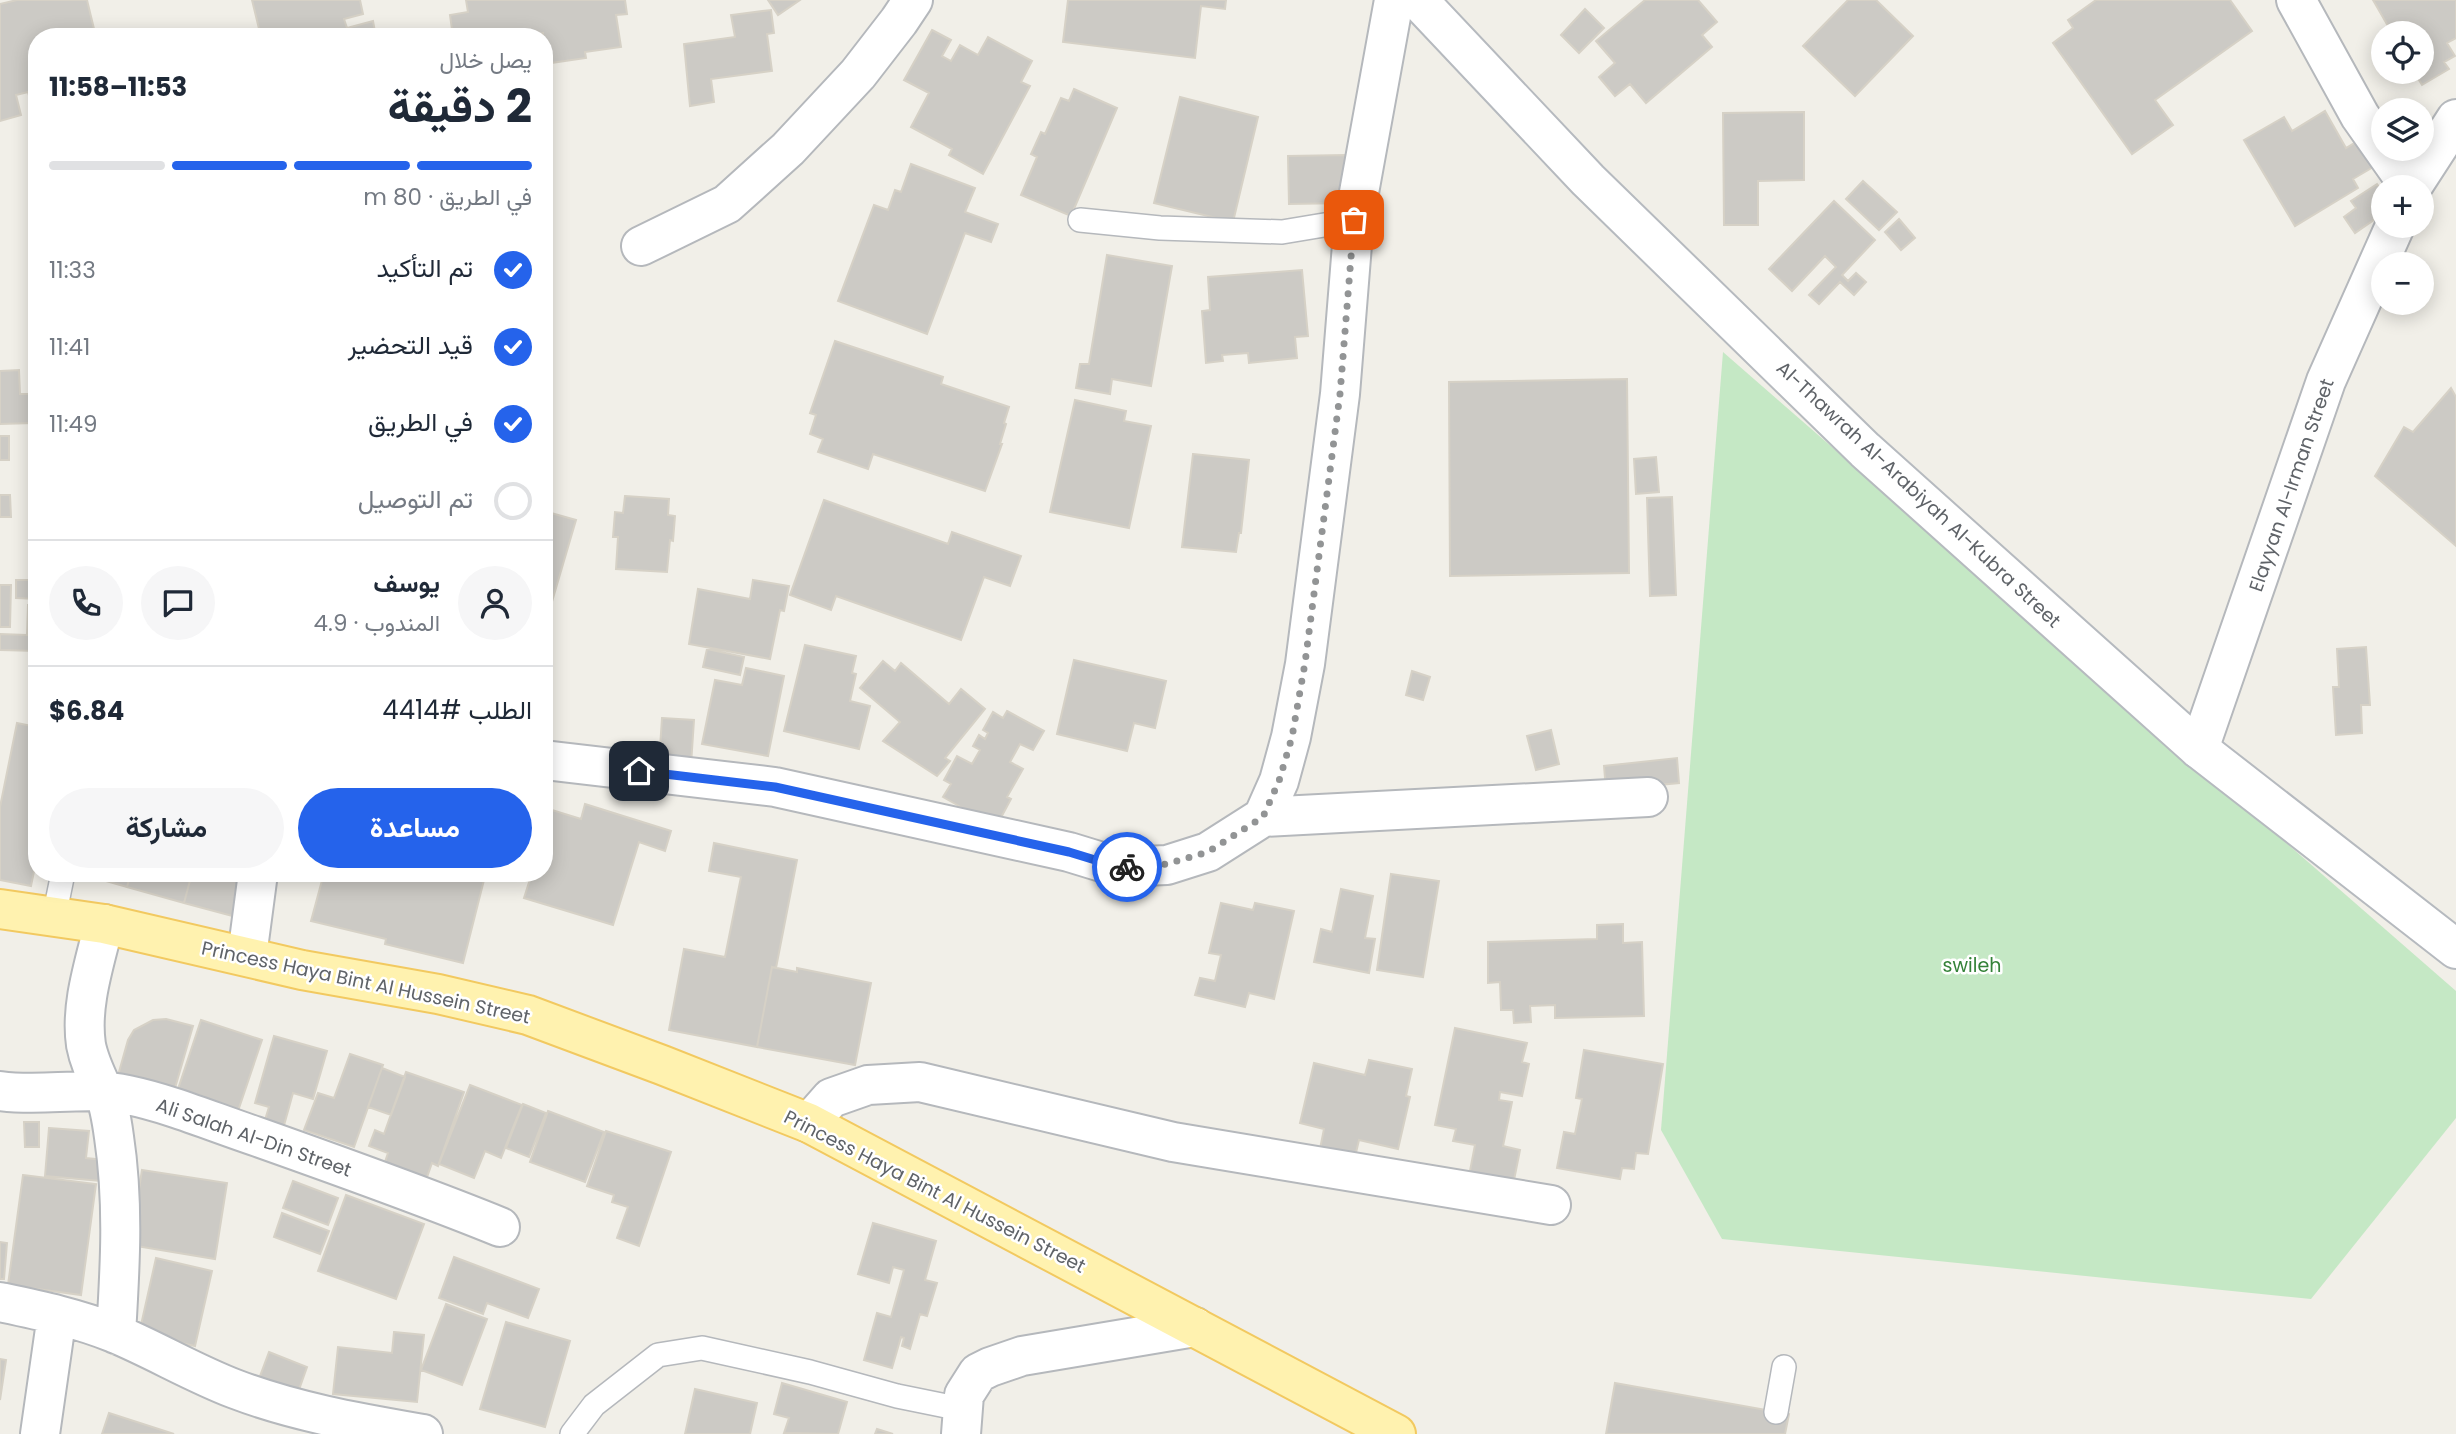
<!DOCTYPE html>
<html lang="ar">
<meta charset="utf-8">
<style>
body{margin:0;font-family:Poppins,Vazirmatn,sans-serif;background:#f6f6f7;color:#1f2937;direction:rtl;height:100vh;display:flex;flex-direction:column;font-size:26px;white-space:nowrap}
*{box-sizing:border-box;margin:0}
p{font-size:23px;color:#747a83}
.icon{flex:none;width:38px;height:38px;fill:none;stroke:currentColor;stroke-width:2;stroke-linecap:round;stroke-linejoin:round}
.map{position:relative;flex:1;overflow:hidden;direction:ltr}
.drawer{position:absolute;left:28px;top:28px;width:525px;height:854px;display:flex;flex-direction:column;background:#fff;border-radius:28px;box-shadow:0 4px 18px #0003;direction:rtl}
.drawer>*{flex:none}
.tools{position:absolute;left:2371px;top:21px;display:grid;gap:14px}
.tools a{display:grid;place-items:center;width:63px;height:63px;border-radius:50%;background:#fff;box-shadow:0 4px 18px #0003;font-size:35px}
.pin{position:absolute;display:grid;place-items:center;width:60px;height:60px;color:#fff;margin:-30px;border-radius:14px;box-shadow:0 4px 10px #0006}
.courier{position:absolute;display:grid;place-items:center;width:70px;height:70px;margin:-35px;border:5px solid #2563eb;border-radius:50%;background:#fff;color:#222;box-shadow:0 2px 9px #0007}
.head em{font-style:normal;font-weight:700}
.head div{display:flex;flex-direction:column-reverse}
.head{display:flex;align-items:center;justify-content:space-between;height:119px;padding:0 21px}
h1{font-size:46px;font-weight:700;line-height:52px}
.bar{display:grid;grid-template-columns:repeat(4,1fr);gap:10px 7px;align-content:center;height:84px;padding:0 21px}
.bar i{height:9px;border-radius:5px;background:#e0e1e3}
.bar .current{background:#2563eb}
.bar p{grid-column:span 4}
.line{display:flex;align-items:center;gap:18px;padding:0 21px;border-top:2px solid #e0e1e3}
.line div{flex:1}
.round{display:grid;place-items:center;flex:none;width:74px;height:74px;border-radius:37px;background:#f6f6f7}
ol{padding:0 21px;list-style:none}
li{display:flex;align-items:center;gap:21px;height:77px}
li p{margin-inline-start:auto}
li .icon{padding:7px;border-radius:50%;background:#2563eb;color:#fff;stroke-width:4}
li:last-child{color:#747a83}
li i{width:38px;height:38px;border:4px solid #e0e1e3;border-radius:50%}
.button{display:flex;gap:14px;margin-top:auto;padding:14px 21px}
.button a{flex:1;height:80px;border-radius:42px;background:#2563eb;color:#fff;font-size:28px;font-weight:700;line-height:80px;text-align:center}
.button a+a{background:#f6f6f7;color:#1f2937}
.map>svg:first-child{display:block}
</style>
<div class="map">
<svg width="2456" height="1434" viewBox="0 0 2456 1434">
<rect width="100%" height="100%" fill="#f1efe8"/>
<path fill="#c5e8c5" d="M1723,352L2456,991V1118L2311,1299L1722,1239L1661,1130Z"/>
<path fill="#cccac5" stroke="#d6d1c6" stroke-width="2" d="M17,0H87L96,37H37V97L30,99L28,92L16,95L21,115L0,121V4Z
M252,0H360L363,14L344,19L347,28L373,21L376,37H261Z
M466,0H625L627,14L616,15L621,47L585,52L586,58L544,64L543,33L519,37H453L450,15L468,12Z
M768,0H800L778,15Z
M1068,0H1226L1225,9L1201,6L1195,58L1063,42Z
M1645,0H1698L1717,22L1702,35L1712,47L1646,103L1630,84L1615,96L1599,77L1615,63L1596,41Z
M1848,0H1876L1913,36L1855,96L1803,46Z
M2096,0H2230L2252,31L2155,100L2173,125L2132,154L2053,43L2073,28L2068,20Z
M2373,0H2456V38L2447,43L2455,56L2444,62L2449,69L2422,85L2414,72H2422V33H2392Z
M1585,9L1604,28L1579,53L1561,35Z
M771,10L774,33L767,34L772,71L711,79L714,102L690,106L684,44L735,37L731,15Z
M932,30L951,40L942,56L951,61L960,45L978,55L988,37L1032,61L1021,82L1030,86L983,174L949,155L952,149L911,127L929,93L904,80Z
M1074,89L1117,108L1071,216L1021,195L1037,157L1031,154L1041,132L1045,134L1061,98L1069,101Z
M1180,97L1258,117L1233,222L1154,203Z
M2325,111L2346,148L2364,137L2380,163L2353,179L2358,188L2295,226L2244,140L2284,117L2292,131Z
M1804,112V180L1758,181V225H1724L1723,113Z
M1346,155L1347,203L1289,204L1288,156Z
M911,164L975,188L965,212L998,224L991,242L965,233L927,334L838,301L874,205L888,210L895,190L901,192Z
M1863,181L1897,212L1879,230L1846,199Z
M2377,184L2384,193V213L2355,233L2344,217L2356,208L2351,201Z
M1834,201L1875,240L1842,275L1848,281L1856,273L1866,282L1854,295L1840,282L1819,304L1809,295L1836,267L1825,256L1792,291L1769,269Z
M1899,219L1915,238L1901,250L1885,232Z
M1107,255L1172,266L1151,386L1112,379L1110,394L1076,388L1080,364H1089Z
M1302,270L1308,336L1295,337L1297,358L1249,363L1248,353L1222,355L1223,361L1206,363L1202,311L1210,310L1208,277Z
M835,341L943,377L941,384L1009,407L1004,423L1006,424L1000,444H1002L985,491L873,454L868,469L818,452L823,439L810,434L816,415L810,413Z
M19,370L20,394H32L33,423L0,424V371Z
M1627,379L1629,573L1450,576L1449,382Z
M2451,388L2456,397V546L2375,476L2404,427L2413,432Z
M1075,400L1126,411L1124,421L1151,426L1129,528L1050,512Z
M0,436H9V460H0Z
M1193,454L1249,460L1241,533H1239L1236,552L1182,547Z
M1656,457L1659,492L1636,494L1634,459Z
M0,495H10L11,517H0Z
M625,496L669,499L668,515L675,516L673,541L670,540L667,572L616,569L618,537H613L615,512L623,513Z
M1672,497L1676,595L1650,596L1647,498Z
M824,500L948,544L952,532L1021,556L1010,586L984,577L961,640L836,596L831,610L790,595Z
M544,511L576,520L544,629Z
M16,580H37V599L16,598Z
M753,580L789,586L784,611L780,610L770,659L689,644L698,589L750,599Z
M0,585H11L10,627H0Z
M28,605H37V651L0,650V634L27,635Z
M805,645L856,656L852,673L856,674L850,701L870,706L859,749L784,731Z
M2366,647L2370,705H2361L2362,733L2336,735L2333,687H2339L2337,649Z
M707,649L744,657L740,675L703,667Z
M1074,660L1166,681L1155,728L1134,723L1127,751L1057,734Z
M883,661L895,671L901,663L949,704L961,689L985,709L945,758L950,761L937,776L883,741L900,722L860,688Z
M746,668L784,676L768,756L702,744L715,680L742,685Z
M1412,671L1430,677L1423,700L1406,695Z
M1007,711L1044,731L1033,750L1020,744L1010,762L1023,769L1007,797L1011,799L996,827L943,797L951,784L944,780L957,756L972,764L980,750L973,746L979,735L985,739L988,733L983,730L993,712L1003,718Z
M662,718L694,720L691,765L659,763Z
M17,723L37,727V857L31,886L0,880V807Z
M1551,730L1559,764L1536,770L1527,736Z
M1677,758L1679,783L1606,790L1604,766Z
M585,804L671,831L665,851L639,842L613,925L524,898L532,873H544V835L552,810L581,819Z
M714,843L797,860L776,968L772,967L757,1047L669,1030L684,949L725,957L741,877L709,871Z
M78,873H131L127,887Z
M131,873H192L184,903L127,887Z
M192,873H253L240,918L184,903Z
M324,873H458L484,880L463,963L385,944L386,939L311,921Z
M1391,874L1439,881L1423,977L1377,970Z
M1341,889L1373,896L1365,938L1375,939L1369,973L1314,962L1321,929L1332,932Z
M1221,903L1253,910L1255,903L1294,911L1274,999L1249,993L1245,1007L1195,995L1200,978L1215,981L1221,955L1209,953Z
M1623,924V943L1642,942L1644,1016L1555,1018V1005L1530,1006L1531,1022L1514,1023L1513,1010H1501L1500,982L1488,983V942L1597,939V925Z
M772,967L797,972V968L871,983L855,1065L757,1047Z
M166,1019L193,1026L173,1095L117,1079L128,1040L134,1030L153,1020Z
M201,1020L262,1040L237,1114L204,1103L205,1097L178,1089Z
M1455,1028L1527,1043L1522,1062L1529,1064L1522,1096L1500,1092L1499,1100L1512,1102L1503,1146L1520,1150L1513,1185L1469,1176L1475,1145L1453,1141L1456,1129L1435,1125Z
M274,1036L327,1051L313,1099L293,1093L283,1129L264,1123L269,1107L255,1103Z
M1584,1050L1663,1064L1648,1154L1636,1153L1634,1169L1622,1168L1620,1179L1557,1168L1564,1132L1575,1134L1582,1099L1576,1098Z
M350,1054L383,1065L354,1147L304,1130L318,1093L334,1098Z
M1369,1060L1412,1069L1406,1096L1410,1097L1398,1149L1359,1140L1355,1157L1320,1149L1324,1129L1300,1123L1314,1063L1365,1075Z
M382,1068L405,1077L391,1115L368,1107Z
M406,1072L464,1092L438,1166L432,1163L426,1180L384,1165L388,1153L369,1146L375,1130L384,1134Z
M470,1085L522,1105L501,1158L485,1151L474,1178L439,1164Z
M523,1104L546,1113L529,1157L506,1148Z
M548,1111L604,1132L585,1182L530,1162Z
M24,1122H39V1147H25Z
M49,1128L89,1131L86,1158L114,1161L112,1182L45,1176Z
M606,1131L671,1152L639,1246L617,1238L628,1207L612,1202L614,1195L587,1186Z
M142,1170L227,1183L215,1259L130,1245Z
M23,1175L96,1184L81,1295L8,1285Z
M293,1181L338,1198L328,1225L283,1208Z
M346,1195L424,1224L396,1299L318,1271Z
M282,1213L329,1231L320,1254L274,1237Z
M873,1223L936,1241L925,1280L937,1283L927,1316L920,1314L910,1349L902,1346L904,1338L901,1337L892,1368L864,1360L877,1313L891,1317L904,1270L893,1267L889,1283L858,1274Z
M0,1242L7,1243L4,1279H0Z
M454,1257L539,1289L528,1318L487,1303L483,1314L439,1298Z
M156,1258L212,1271L195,1346L139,1334Z
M446,1304L487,1319L462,1385L421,1370Z
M506,1322L570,1341L545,1427L480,1409Z
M394,1332L424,1335L417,1402L333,1394L338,1347L392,1353Z
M269,1352L307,1367L295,1401L256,1387Z
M0,1359L6,1360L0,1400Z
M782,1383L847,1402L838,1434L784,1433L789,1418L774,1414Z
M1615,1383L1789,1414L1785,1434H1606Z
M695,1389L757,1403L750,1434H685Z
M109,1413L174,1434H102Z
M877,1429L893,1434H875Z"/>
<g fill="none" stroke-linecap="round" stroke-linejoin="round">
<g stroke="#b5b8bc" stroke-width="26">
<path id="lane" d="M1080,220L1160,228L1282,232L1354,220
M54,917L63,873
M1776,1412L1784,1367
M572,1434L594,1405L658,1355L702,1348L810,1372L897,1396L961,1409"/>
</g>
<g stroke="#b5b8bc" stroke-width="42">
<path id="street" d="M2296,0L2360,116L2410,187
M2412,187L2456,119
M641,246L727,204L788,149L858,74L899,21L913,0
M2199,749L2326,381L2395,226
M544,760L775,787L1069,852L1118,867L1167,865L1208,852L1263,817L1279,781L1291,737L1305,664L1340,394L1354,220L1394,0
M1263,817L1648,797
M104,924C95,962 80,1005 86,1045C89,1061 96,1075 103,1090C109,1103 112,1122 114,1137C124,1203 120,1268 116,1334
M247,956L258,873
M0,1091C42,1097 86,1086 128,1095C171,1104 213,1122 255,1136C337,1165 419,1194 500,1227
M809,1123L831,1098L868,1085L920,1082L1173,1142L1551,1205
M0,1302C38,1310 77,1318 114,1333C155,1350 193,1373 235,1389C295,1412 360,1423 423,1434
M40,1434L57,1315
M961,1434L964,1395L978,1373L990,1367L1022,1356L1195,1327"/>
</g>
<g stroke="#b6babf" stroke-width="42">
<path id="secondary" d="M1418,0L1588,180L1865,450L2199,749L2456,949"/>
</g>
<g stroke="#f2c960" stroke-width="42">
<path id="primary" d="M0,909L104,924L302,970L438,994L528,1015L662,1065L809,1123L1396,1434"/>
</g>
<use href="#lane" stroke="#fff" stroke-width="23"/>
<use href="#street" stroke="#fff" stroke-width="38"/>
<use href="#secondary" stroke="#fff" stroke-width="38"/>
<use href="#primary" stroke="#fff2af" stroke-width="38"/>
</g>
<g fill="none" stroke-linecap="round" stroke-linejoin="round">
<path stroke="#929495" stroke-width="7" stroke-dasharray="0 12.6" d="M1127,867L1167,864L1208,852L1263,817L1279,781L1292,737L1305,663L1340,394L1354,220"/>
<path stroke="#2563eb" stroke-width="9" d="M639,771L775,787L1069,852L1118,867H1127"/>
</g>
<g text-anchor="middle" stroke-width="5" stroke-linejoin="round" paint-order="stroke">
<g font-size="19" fill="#5f6368" stroke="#fff">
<text transform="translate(2291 485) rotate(-71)" y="7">Elayyan Al-Irman Street</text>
<text transform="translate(1919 494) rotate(43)" y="7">Al-Thawrah Al-Arabiyah Al-Kubra Street</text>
<text transform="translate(366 982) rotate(12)" y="7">Princess Haya Bint Al Hussein Street</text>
<text transform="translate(254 1137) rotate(19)" y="7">Ali Salah Al-Din Street</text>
<text transform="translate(935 1191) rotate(27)" y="7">Princess Haya Bint Al Hussein Street</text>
</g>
<g font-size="19" fill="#348238" stroke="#fff">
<text x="1972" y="972">swileh</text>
</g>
</g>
</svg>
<div class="tools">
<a><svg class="icon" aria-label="locate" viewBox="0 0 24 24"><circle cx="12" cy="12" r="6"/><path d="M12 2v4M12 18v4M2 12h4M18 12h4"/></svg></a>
<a><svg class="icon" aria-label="layers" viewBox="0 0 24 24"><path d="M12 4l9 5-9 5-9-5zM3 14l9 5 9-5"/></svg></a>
<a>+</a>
<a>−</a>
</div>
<div class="pin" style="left:1354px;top:220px;background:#ea580c"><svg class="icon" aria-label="bag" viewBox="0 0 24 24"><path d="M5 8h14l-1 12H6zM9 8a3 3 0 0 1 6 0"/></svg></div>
<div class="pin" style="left:639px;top:771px;background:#1f2937"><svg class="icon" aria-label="home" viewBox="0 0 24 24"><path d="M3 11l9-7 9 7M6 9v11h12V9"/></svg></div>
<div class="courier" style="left:1127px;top:867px"><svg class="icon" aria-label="bike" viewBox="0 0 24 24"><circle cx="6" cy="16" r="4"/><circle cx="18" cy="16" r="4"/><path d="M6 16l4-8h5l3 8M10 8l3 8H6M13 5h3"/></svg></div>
<section class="drawer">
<div class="head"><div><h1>2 دقيقة</h1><p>يصل خلال</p></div><em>11:53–11:58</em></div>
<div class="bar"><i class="current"></i><i class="current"></i><i class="current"></i><i></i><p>في الطريق · 80 m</p></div>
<ol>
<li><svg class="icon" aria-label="check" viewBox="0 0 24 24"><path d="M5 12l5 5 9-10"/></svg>تم التأكيد<p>11:33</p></li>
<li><svg class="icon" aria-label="check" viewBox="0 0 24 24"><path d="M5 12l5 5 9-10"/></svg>قيد التحضير<p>11:41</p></li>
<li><svg class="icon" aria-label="check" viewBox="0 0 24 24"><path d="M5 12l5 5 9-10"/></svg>في الطريق<p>11:49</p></li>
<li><i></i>تم التوصيل</li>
</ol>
<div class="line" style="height:126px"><a class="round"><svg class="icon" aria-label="person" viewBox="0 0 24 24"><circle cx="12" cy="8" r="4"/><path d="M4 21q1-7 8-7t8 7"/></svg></a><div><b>يوسف</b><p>المندوب · 4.9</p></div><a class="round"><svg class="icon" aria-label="chat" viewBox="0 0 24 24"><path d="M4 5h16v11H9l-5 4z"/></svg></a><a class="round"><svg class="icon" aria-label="phone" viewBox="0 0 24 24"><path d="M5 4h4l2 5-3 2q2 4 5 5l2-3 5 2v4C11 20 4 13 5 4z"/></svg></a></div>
<div class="line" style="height:91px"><div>الطلب #4414</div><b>$6.84</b></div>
<div class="button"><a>مساعدة</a><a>مشاركة</a></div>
</section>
</div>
